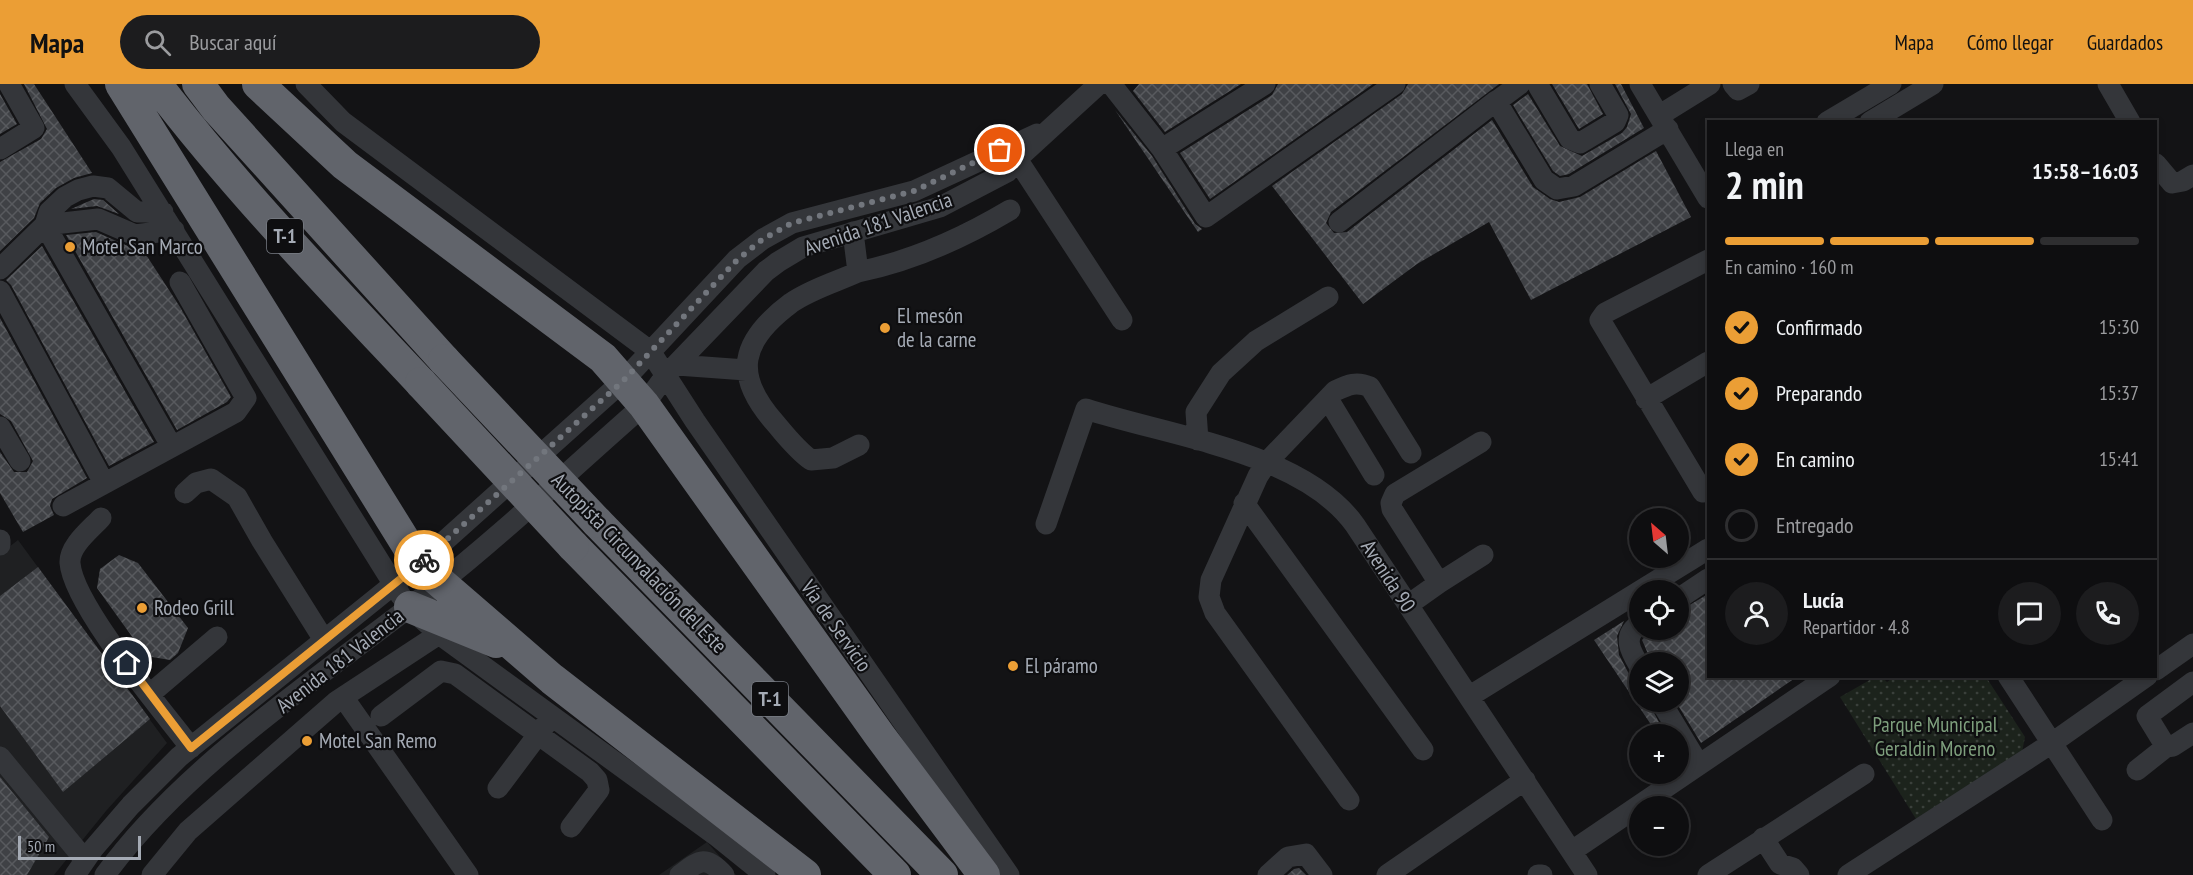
<!DOCTYPE html>
<html lang="es">
<meta charset="utf-8">
<style>
body{margin:0;font-family:"PT Sans Narrow",sans-serif;background:#1c1c1e;color:#f1f3f6;height:100vh;display:flex;flex-direction:column;font-size:22px;white-space:nowrap}
*{box-sizing:border-box;margin:0}
p{font-size:20px;color:#9b9c9f}
.icon{flex:none;width:33px;height:33px;fill:none;stroke:currentColor;stroke-width:2;stroke-linecap:round;stroke-linejoin:round}
.map{position:relative;flex:1;overflow:hidden}
.drawer{position:absolute;left:1707px;top:36px;width:450px;height:558px;display:flex;flex-direction:column;background:#0e0e10;border-radius:0px;box-shadow:0 3px 9px #0003,0 0 0 2px #2e2e30}
.drawer>*{flex:none}
.needle{width:39px;rotate:332deg}
.buttons{position:absolute;left:1629px;top:424px;display:grid;gap:12px}
.buttons a{display:grid;place-items:center;width:60px;height:60px;border-radius:50%;background:#0e0e10;box-shadow:0 3px 9px #0003,0 0 0 2px #2e2e30;font-size:30px}
.scale{position:absolute;left:18px;bottom:15px;width:123px;box-sizing:border-box;padding-left:6px;border:3px solid #a5abb5;border-top:0;font-size:16px;line-height:21px;white-space:nowrap;color:#a5abb5;-webkit-text-stroke:4px #0e0e10;paint-order:stroke}
.pin{position:absolute;display:grid;place-items:center;width:51px;height:51px;color:#fff;margin:-26px;border:3px solid #fff;border-radius:50%;box-shadow:0 2px 6px #0007}
.courier{position:absolute;display:grid;place-items:center;width:60px;height:60px;margin:-30px;border:4px solid #eb9e35;border-radius:50%;background:#fff;color:#222;box-shadow:0 2px 8px #0007}
.overview em{font-style:normal;font-weight:700}
.overview div{display:flex;flex-direction:column-reverse}
.overview{display:flex;align-items:center;justify-content:space-between;height:102px;padding:0 18px}
h1{font-size:39px;font-weight:700;line-height:45px}
.bar{display:grid;grid-template-columns:repeat(4,1fr);gap:9px 6px;align-content:center;height:72px;padding:0 18px}
.bar i{height:8px;border-radius:4px;background:#2e2e30}
.bar .on{background:#eb9e35}
.bar p{grid-column:span 4}
.line{display:flex;align-items:center;gap:15px;padding:0 18px;border-top:2px solid #2e2e30}
.line div{flex:1}
.round{display:grid;place-items:center;flex:none;width:63px;height:63px;border-radius:32px;background:#1c1c1e}
ol{padding:0 18px;list-style:none}
li{display:flex;align-items:center;gap:18px;height:66px}
li p{margin-inline-start:auto}
li .icon{padding:6px;border-radius:50%;background:#eb9e35;color:#111;stroke-width:4}
li:last-child{color:#9b9c9f}
li i{width:33px;height:33px;border:3px solid #2e2e30;border-radius:50%}
header{display:flex;align-items:center;gap:36px;box-sizing:border-box;height:84px;padding:0 30px;background:#eb9e35;color:#111}
header strong{font-size:28px}
nav{display:flex;gap:33px;margin-inline-start:auto;font-size:21px}
.search{width:420px;height:54px;background:#1c1c1e;display:flex;align-items:center;gap:15px;box-sizing:border-box;padding:0 21px;border-radius:33px;color:#9b9c9f;font-size:22px}
.map>svg:first-child{display:block}
</style>
<header>
<strong>Mapa</strong>
<div class="search"><svg class="icon" aria-label="search" viewBox="0 0 24 24"><circle cx="10" cy="10" r="6"/><path d="M15 15l6 6"/></svg>Buscar aquí</div>
<nav><a>Mapa</a><a>Cómo llegar</a><a>Guardados</a></nav>
</header>
<div class="map">
<svg width="2193" height="791" viewBox="0 0 2193 791">
<defs>
<pattern id="green-dots" width="8" height="8" patternUnits="userSpaceOnUse" patternTransform="scale(1.5)"><rect width="8" height="8" fill="#1c231c"/><path d="M2 2h.1M6 6h.1" fill="none" stroke="#3a403b" stroke-width="1.8" stroke-linecap="round"/></pattern>
<pattern id="building-cross-hatch" width="8" height="8" patternUnits="userSpaceOnUse" patternTransform="scale(1.5)"><rect width="8" height="8" fill="#3f4145"/><path d="M0 0l8 8M0 8l8-8" fill="none" stroke="#585a5e"/></pattern>
</defs>
<rect width="100%" height="100%" fill="#131315"/>
<path fill="#1f2022" d="M18,456L167,659L106,727L54,791H0V470Z
M707,758L736,791H659Z"/>
<path fill="url(#green-dots)" d="M1875,593H1882L1887,598L1894,593H1986L2025,653L2022,668L1916,735L1840,613Z"/>
<path fill="url(#building-cross-hatch)" d="M24,0H34L92,89L74,94L56,104L40,119L34,134L0,167V78L41,55L47,45Z
M1139,0H1241L1165,48L1133,7Z
M1278,0H1373L1210,115L1180,69L1272,11Z
M1408,0H1499L1331,128L1326,139L1334,149L1347,148L1492,36L1533,103L1550,115L1559,118L1580,113L1656,67L1691,133L1531,216L1489,138L1417,180L1363,220L1272,102L1402,10Z
M1552,0H1587L1603,30L1579,45Z
M1615,0H1621L1644,44L1569,90L1560,92L1553,87L1513,21L1528,10L1560,62L1582,72L1622,49L1627,43L1631,30Z
M0,10L17,40L0,50Z
M1115,26L1152,72L1195,140L1202,145L1198,148Z
M94,115L103,116L119,130L97,122L71,125Z
M96,148L130,163H141L180,223L231,313L227,318L177,346L66,151Z
M42,162L154,358L109,382L11,201L6,196Z
M0,234L87,394L52,415L50,422L54,431L23,448L0,409V368L14,388H27L33,377L11,337L0,330Z
M119,471L138,479L188,544L178,569L170,576L146,572L97,504L100,485Z
M38,483L150,635L63,708L0,622V512Z
M1708,510V592H1798L1701,659L1676,618H1678V579H1652L1642,556L1651,546H1678V528Z
M1624,537L1617,552L1619,571L1629,590L1640,596V618H1648L1666,651H1658L1594,556Z
M0,693L49,753L27,791H0Z
M1299,784L1306,791H1287L1294,785Z"/>
<g fill="none" stroke-linecap="round" stroke-linejoin="round">
<path stroke="#34363a" stroke-width="21" d="M75,0L121,63L401,512
M306,0L343,38L650,267L695,337L1009,791
M1111,0L1162,65L1265,0
M1640,0L1708,114
M1733,0L1738,6L1749,0
M2108,0L2130,38
M1539,3L1570,55L1580,59L1615,38L1618,31L1600,0
M1497,17L1520,0
M1660,31L1710,0
M1827,38L1891,0
M1870,38L1933,0
M0,65L34,44L9,0
M1162,65L1206,133L1395,0
M1017,75L1122,236
M2156,80L2172,99L2183,97L2193,91
M1339,138L1496,17L1544,96L1557,105L1574,102L1668,45
M45,141L172,363
M45,141L98,135L135,151L174,146
M853,148L858,188C836,198 811,205 791,219C740,257 732,291 776,340C787,353 797,366 811,376L833,374L859,361
M0,185L45,141L49,128L65,113L78,106L93,102L108,104L137,128H163
M858,188C912,177 963,154 1010,126
M0,207L104,399
M677,281L746,286
M1328,315L1374,391
M1646,315L1708,278
M0,343L20,377
M1198,356L1196,328L1221,289L1256,257L1328,213
M1703,408L1600,236L1605,229L1708,176
M185,409L196,399L211,395L237,413L262,457L324,556
M1244,419L1423,666
M63,422L236,328L246,314L180,198
M101,434C90,446 69,462 70,479C73,521 163,627 191,664
M1046,440L1086,325C1168,352 1303,368 1355,441L1587,791
M0,456V461
M1439,499L1483,471
M1640,507L1708,465
M1678,515L1708,495
M1408,521L1439,499L1392,425L1391,419L1395,410L1481,358
M422,535L439,550L718,753L765,791
M1640,540C1621,552 1631,568 1640,583
M2156,586L2193,560
M2008,592L2102,736
M2193,598L2147,632L2166,663L2173,662L2193,649
M150,610L217,553
M1470,612L1640,507
M343,613L468,791
M1661,618L1699,681
M381,632L441,587L455,590L590,688L597,696L599,706L571,743
M0,673L85,776
M2137,686L2166,663
M498,704L546,640
M1349,716L1215,529L1209,513L1211,496L1258,392L1267,378L1335,307C1348,301 1356,297 1370,303L1411,369
M1763,754L1780,780L1793,784L1799,791
M1572,767L1830,592
M75,791L93,765L131,721L179,673L419,480L623,297L737,175L763,155L792,139L914,107L1037,50
M105,791C185,681 322,592 429,508C503,450 573,383 644,321L666,291L766,187L778,178L803,163L940,123L1007,88L1017,75L1099,0
M152,791L188,747L337,617L439,550
M680,791C699,777 705,770 724,791
M1268,791L1288,773L1306,770L1322,791
M1387,791L1525,696
M1538,791H1542
M1708,791L1864,690
M1848,791L2052,659L2147,592"/>
<path stroke="#61646b" stroke-width="32" d="M121,0L419,480L552,595L805,791
M156,0C237,106 330,202 421,299
M198,0L216,24L444,276
M258,0L345,81L603,274L644,321L880,652L984,791
M597,438L942,791
M573,462L895,791
M410,523L496,558"/>
<path stroke="#61646b" stroke-width="32" d="M444,276L597,438
M421,299L573,462"/>
</g>
<g fill="none" stroke-linecap="round" stroke-linejoin="round">
<path stroke="#72767d" stroke-width="6" stroke-dasharray="0 10.8" d="M424,476L623,297L737,176L763,155L792,139L914,107L1000,66"/>
<path stroke="#eb9e35" stroke-width="8" d="M127,579L191,664L424,476"/>
</g>
<g fill="#eb9e35" stroke="#0e0e10" stroke-width="2">
<circle cx="70" cy="163" r="6"/>
<circle cx="885" cy="244" r="6"/>
<circle cx="142" cy="524" r="6"/>
<circle cx="1013" cy="582" r="6"/>
<circle cx="307" cy="657" r="6"/>
</g>
<g text-anchor="middle" stroke-width="4.5" stroke-linejoin="round" paint-order="stroke">
<g fill="#0e0e10" stroke="#787c84" stroke-width="1.5">
<rect x="267" y="135" width="36" height="34" rx="4.5"/>
<rect x="752" y="598" width="36" height="34" rx="4.5"/>
</g>
<g font-size="20" font-weight="bold" fill="#a5abb5">
<text x="285" y="159">T-1</text>
<text x="770" y="622">T-1</text>
</g>
<g font-size="21" fill="#a5abb5" stroke="#0e0e10">
<text transform="translate(878 140) rotate(-19)" y="7">Avenida 181 Valencia</text>
<text transform="translate(639 479) rotate(46)" y="7">Autopista Circunvalación del Este</text>
<text transform="translate(1388 492) rotate(57)" y="7">Avenida 90</text>
<text transform="translate(836 542) rotate(55)" y="7">Vía de Servicio</text>
<text transform="translate(340 577) rotate(-38)" y="7">Avenida 181 Valencia</text>
</g>
<g font-size="21" fill="#a5abb5" stroke="#0e0e10" text-anchor="start">
<text x="82" y="170">Motel San Marco</text>
<text x="897" y="239">El mesón<tspan x="897" dy="24">de la carne</tspan></text>
<text x="154" y="531">Rodeo Grill</text>
<text x="1025" y="589">El páramo</text>
<text x="319" y="664">Motel San Remo</text>
</g>
<g font-size="21" fill="#7e9f7d" stroke="#0e0e10">
<text x="1935" y="648">Parque Municipal<tspan x="1935" dy="24">Geraldin Moreno</tspan></text>
</g>
</g>
</svg>
<div class="buttons">
<a><svg class="needle" viewBox="-14 -14 28 28"><path d="M0-13l5 13h-10z" fill="#e53935"/><path d="M0 13l5-13h-10z" fill="#9b9c9f"/></svg></a>
<a><svg class="icon" aria-label="locate" viewBox="0 0 24 24"><circle cx="12" cy="12" r="6"/><path d="M12 2v4M12 18v4M2 12h4M18 12h4"/></svg></a>
<a><svg class="icon" aria-label="layers" viewBox="0 0 24 24"><path d="M12 4l9 5-9 5-9-5zM3 14l9 5 9-5"/></svg></a>
<a>+</a>
<a>−</a>
</div>
<div class="scale">50 m</div>
<div class="pin" style="left:1000px;top:66px;background:#ea580c"><svg class="icon" aria-label="bag" viewBox="0 0 24 24"><path d="M5 8h14l-1 12H6zM9 8a3 3 0 0 1 6 0"/></svg></div>
<div class="pin" style="left:127px;top:579px;background:#1f2937"><svg class="icon" aria-label="home" viewBox="0 0 24 24"><path d="M3 11l9-7 9 7M6 9v11h12V9"/></svg></div>
<div class="courier" style="left:424px;top:476px"><svg class="icon" aria-label="bike" viewBox="0 0 24 24"><circle cx="6" cy="16" r="4"/><circle cx="18" cy="16" r="4"/><path d="M6 16l4-8h5l3 8M10 8l3 8H6M13 5h3"/></svg></div>
<section class="drawer">
<div class="overview"><div><h1>2 min</h1><p>Llega en</p></div><em>15:58–16:03</em></div>
<div class="bar"><i class="on"></i><i class="on"></i><i class="on"></i><i></i><p>En camino · 160 m</p></div>
<ol>
<li><svg class="icon" aria-label="check" viewBox="0 0 24 24"><path d="M5 12l5 5 9-10"/></svg>Confirmado<p>15:30</p></li>
<li><svg class="icon" aria-label="check" viewBox="0 0 24 24"><path d="M5 12l5 5 9-10"/></svg>Preparando<p>15:37</p></li>
<li><svg class="icon" aria-label="check" viewBox="0 0 24 24"><path d="M5 12l5 5 9-10"/></svg>En camino<p>15:41</p></li>
<li><i></i>Entregado</li>
</ol>
<div class="line" style="height:108px"><a class="round"><svg class="icon" aria-label="person" viewBox="0 0 24 24"><circle cx="12" cy="8" r="4"/><path d="M4 21q1-7 8-7t8 7"/></svg></a><div><b>Lucía</b><p>Repartidor · 4.8</p></div><a class="round"><svg class="icon" aria-label="chat" viewBox="0 0 24 24"><path d="M4 5h16v11H9l-5 4z"/></svg></a><a class="round"><svg class="icon" aria-label="phone" viewBox="0 0 24 24"><path d="M5 4h4l2 5-3 2q2 4 5 5l2-3 5 2v4C11 20 4 13 5 4z"/></svg></a></div>
</section>
</div>
